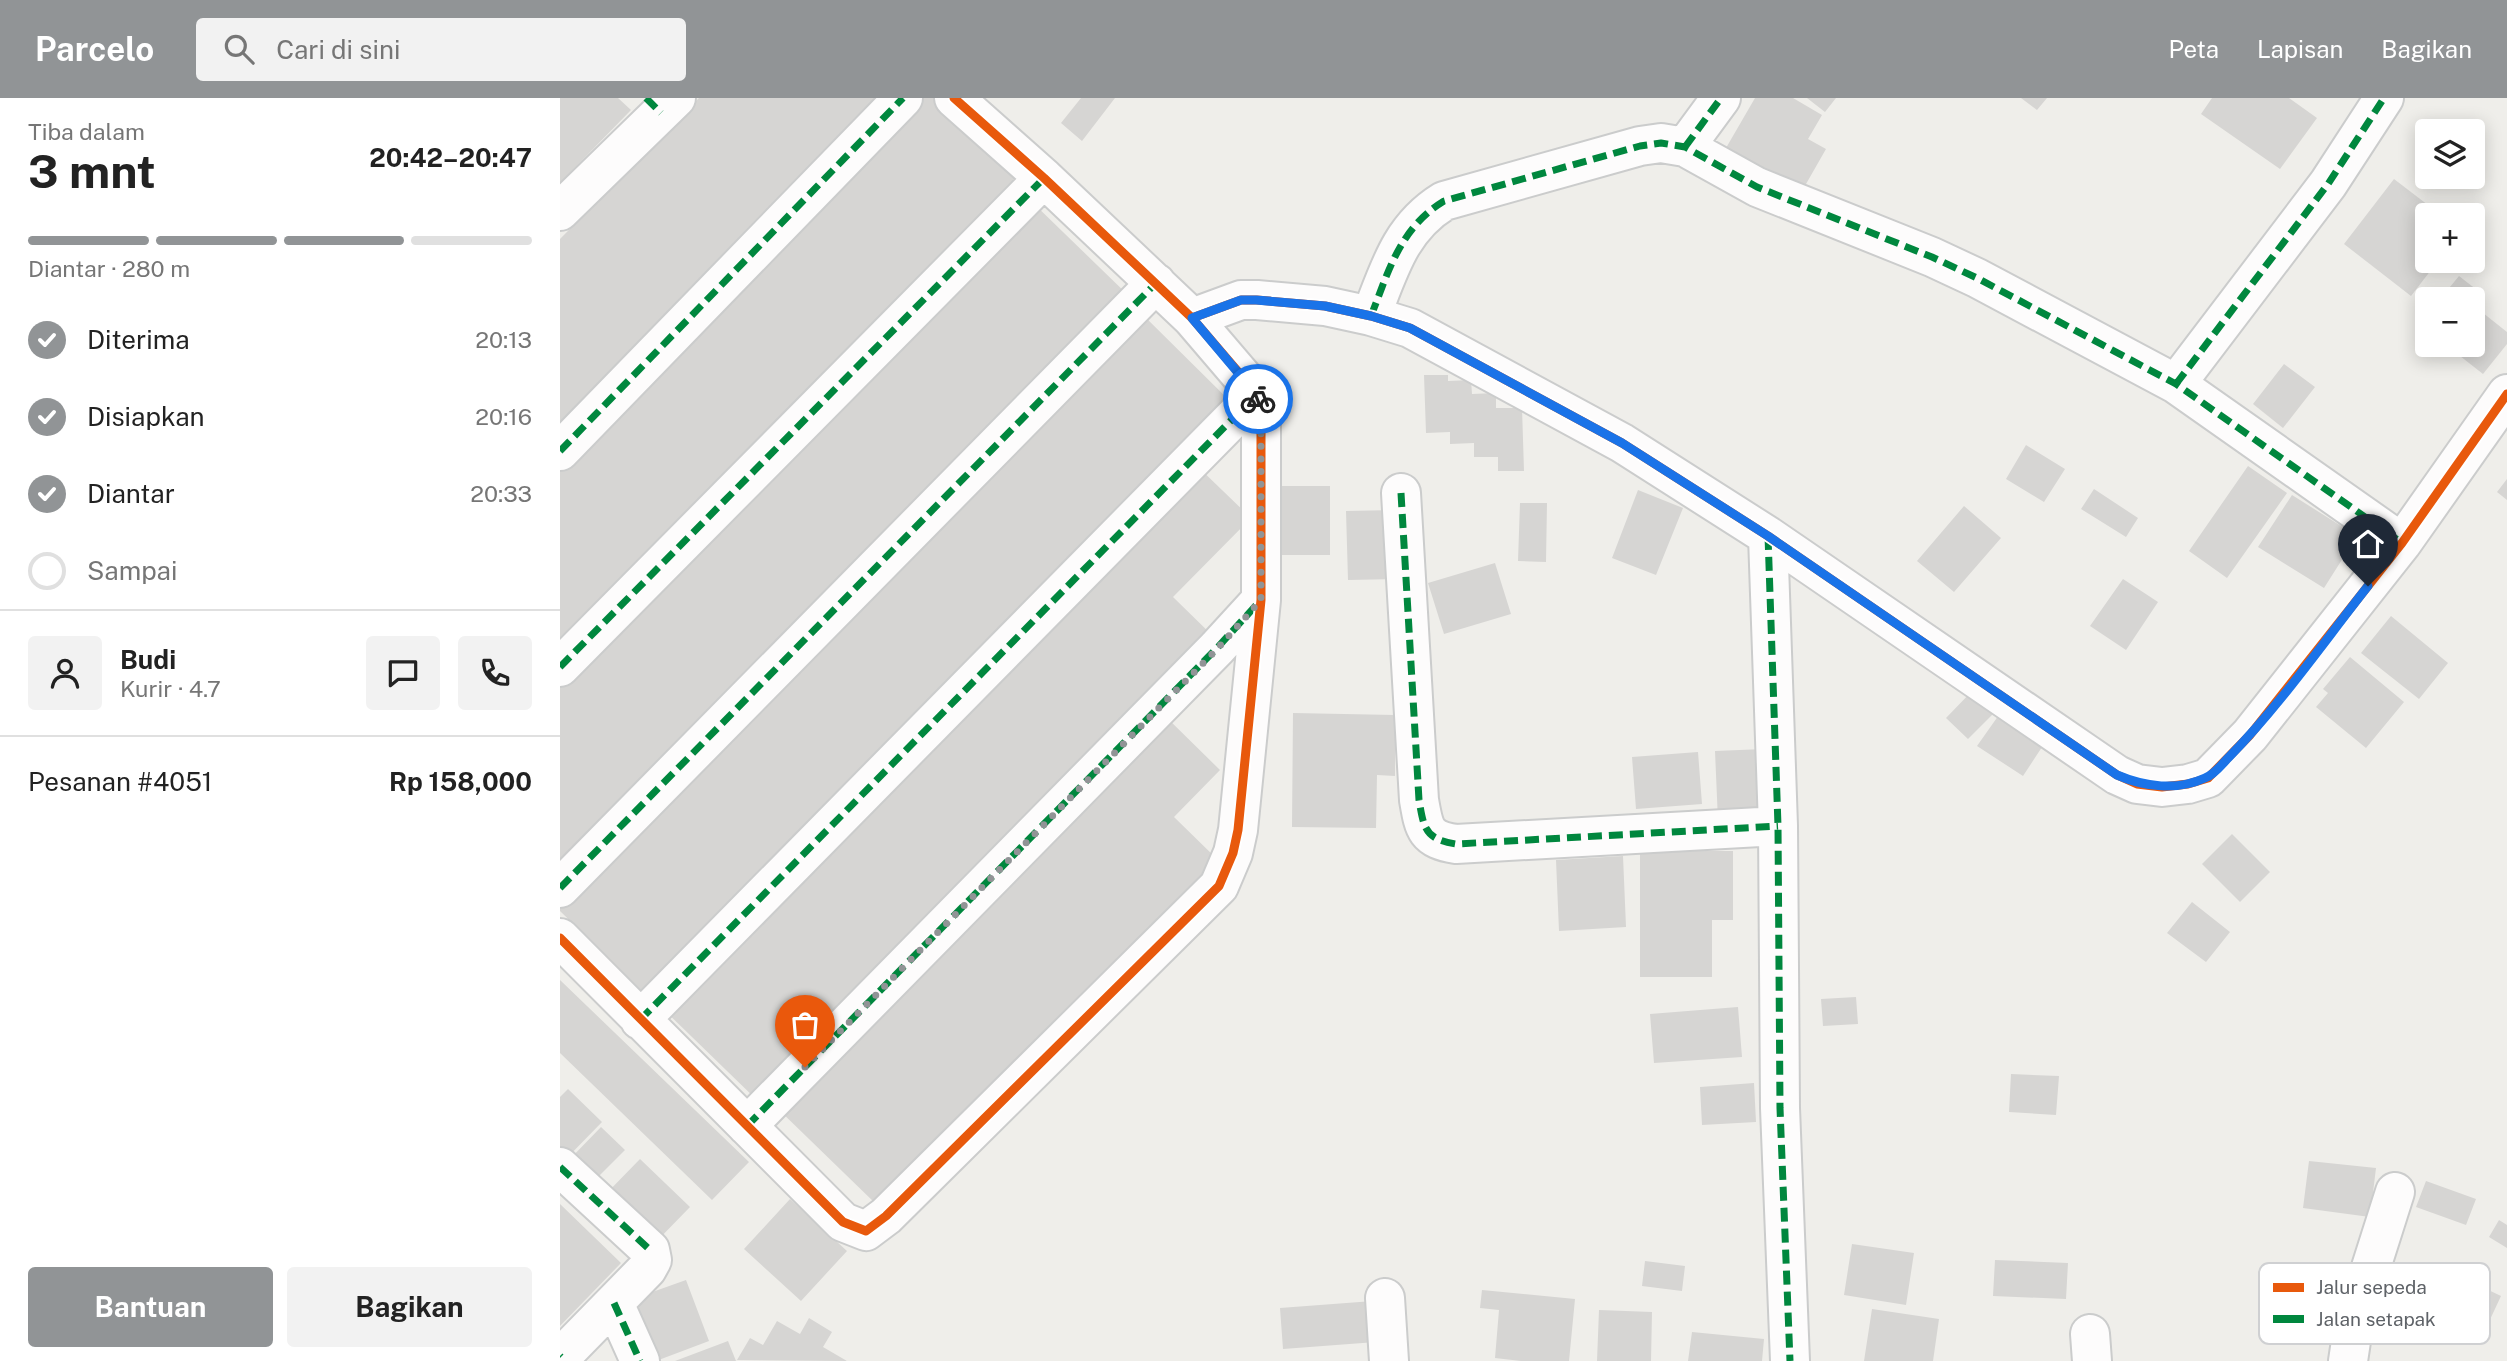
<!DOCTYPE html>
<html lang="id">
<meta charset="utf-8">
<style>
body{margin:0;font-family:"Public Sans",sans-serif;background:#f2f2f2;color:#222;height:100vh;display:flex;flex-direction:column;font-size:26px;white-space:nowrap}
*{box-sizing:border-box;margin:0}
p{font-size:23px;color:#767676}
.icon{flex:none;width:38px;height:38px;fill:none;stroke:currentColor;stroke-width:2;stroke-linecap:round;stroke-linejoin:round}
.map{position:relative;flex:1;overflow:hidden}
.details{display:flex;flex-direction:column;background:#fff;width:560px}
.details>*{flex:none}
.tools{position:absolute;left:1855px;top:21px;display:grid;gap:14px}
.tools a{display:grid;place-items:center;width:70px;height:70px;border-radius:7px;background:#fff;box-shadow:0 4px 18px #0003;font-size:35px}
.pin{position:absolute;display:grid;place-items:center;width:60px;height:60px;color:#fff;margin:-72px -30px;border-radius:50% 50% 50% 0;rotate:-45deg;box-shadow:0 0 7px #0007}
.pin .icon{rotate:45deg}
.courier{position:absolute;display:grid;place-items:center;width:70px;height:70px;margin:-35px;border:5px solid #1a73e8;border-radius:50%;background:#fff;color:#222;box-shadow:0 2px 9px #0007}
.summary em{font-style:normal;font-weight:700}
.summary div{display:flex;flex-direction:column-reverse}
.summary{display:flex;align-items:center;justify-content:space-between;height:119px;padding:0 28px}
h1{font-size:46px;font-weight:700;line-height:52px}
.bar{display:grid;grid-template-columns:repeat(4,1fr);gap:10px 7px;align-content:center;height:84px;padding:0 28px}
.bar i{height:9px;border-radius:5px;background:#e0e0e0}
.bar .on{background:#919496}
.bar p{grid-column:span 4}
.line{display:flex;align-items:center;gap:18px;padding:0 28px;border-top:2px solid #e0e0e0}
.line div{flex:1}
.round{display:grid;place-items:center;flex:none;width:74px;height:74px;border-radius:7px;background:#f2f2f2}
ol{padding:0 28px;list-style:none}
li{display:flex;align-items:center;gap:21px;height:77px}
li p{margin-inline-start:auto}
li .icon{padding:7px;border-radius:50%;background:#919496;color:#fff;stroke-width:4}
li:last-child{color:#767676}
li i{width:38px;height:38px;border:4px solid #e0e0e0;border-radius:50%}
.primary-button{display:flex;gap:14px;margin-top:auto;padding:14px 28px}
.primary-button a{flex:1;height:80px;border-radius:7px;background:#919496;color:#fff;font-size:28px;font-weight:700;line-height:80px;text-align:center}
.primary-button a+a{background:#f2f2f2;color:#222}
header{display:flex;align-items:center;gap:42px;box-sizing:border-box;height:98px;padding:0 35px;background:#919496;color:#fff}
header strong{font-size:33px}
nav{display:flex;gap:38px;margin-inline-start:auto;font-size:24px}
.search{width:490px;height:63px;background:#f2f2f2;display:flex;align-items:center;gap:18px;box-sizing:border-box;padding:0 24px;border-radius:7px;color:#767676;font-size:26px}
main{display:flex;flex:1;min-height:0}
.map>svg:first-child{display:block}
</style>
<header>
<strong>Parcelo</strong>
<div class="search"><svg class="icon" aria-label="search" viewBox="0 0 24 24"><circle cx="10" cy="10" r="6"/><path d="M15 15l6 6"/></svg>Cari di sini</div>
<nav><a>Peta</a><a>Lapisan</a><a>Bagikan</a></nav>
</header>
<main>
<section class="details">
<div class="summary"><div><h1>3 mnt</h1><p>Tiba dalam</p></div><em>20:42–20:47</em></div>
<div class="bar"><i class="on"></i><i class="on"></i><i class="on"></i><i></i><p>Diantar · 280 m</p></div>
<ol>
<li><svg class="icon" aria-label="check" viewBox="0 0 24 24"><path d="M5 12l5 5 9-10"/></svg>Diterima<p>20:13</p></li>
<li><svg class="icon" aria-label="check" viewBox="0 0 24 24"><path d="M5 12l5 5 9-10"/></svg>Disiapkan<p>20:16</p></li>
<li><svg class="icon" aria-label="check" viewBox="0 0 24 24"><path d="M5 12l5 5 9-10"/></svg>Diantar<p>20:33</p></li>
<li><i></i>Sampai</li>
</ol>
<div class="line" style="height:126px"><a class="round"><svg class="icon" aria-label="person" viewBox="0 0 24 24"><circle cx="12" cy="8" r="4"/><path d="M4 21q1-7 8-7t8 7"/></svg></a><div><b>Budi</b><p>Kurir · 4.7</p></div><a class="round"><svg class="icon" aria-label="chat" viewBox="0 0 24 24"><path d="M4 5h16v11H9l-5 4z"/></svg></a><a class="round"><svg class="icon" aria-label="phone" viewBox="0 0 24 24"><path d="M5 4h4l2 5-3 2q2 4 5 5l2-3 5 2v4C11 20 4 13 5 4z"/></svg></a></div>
<div class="line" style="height:91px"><div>Pesanan #4051</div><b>Rp 158,000</b></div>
<div class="primary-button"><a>Bantuan</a><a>Bagikan</a></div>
</section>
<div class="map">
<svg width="1947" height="1263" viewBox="0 0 1947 1263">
<rect width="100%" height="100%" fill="#efeeea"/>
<path fill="#d6d5d3" d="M0,0H58L71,12L0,85Z
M139,0H339L0,343V141Z
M354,0H374L466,89L0,561V358Z
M521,0H555L522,43L501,25Z
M1195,0H1233L1262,17L1248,41L1266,51L1242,93L1166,50Z
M1247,0H1276L1265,14Z
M1461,0H1487L1477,12Z
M1652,0H1729L1757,20L1720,71L1641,16Z
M1834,81L1881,117H1867V163H1878L1851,198L1784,146Z
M469,101L571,200L0,779V576Z
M1899,178L1917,192L1910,201H1880Z
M1913,207L1947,234V246L1923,276L1886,247H1913Z
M578,212L679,312L94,905L0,813V798Z
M1724,266L1755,289L1723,330L1693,306Z
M864,277H888V283L911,282L912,296L936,295V310H962L964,373H938V359H914V345L890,346V334L866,335Z
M1466,347L1505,371L1484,404L1446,381Z
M633,364L691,420L613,499L657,542L200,1005L98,906Z
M1688,368L1727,395L1667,480L1629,453Z
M1947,381V402L1937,394Z
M720,388H770V457H720Z
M1534,391L1578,420L1566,439L1521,411Z
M1078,392L1123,410L1096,477L1052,460Z
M1732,397L1797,438L1764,490L1698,449Z
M960,405H987L986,464L958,463Z
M1404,408L1441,440L1394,494L1357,463Z
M836,412L838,481L788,482L786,413Z
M935,465L951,516L884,536L868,485Z
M1563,481L1598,504L1566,552L1530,528Z
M1831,518L1888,565L1859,601L1801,555Z
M1790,559L1844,604L1806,650L1756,609L1768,595L1763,591Z
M1414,591L1437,612L1408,641L1386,620Z
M1441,614L1486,643L1463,678L1417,648Z
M602,615L660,672L614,719L658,762L317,1107L215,1008Z
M733,615L835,617V678L817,677L816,730L732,729Z
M1204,651L1207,722L1158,723L1155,653Z
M1138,654L1142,706L1076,711L1072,659Z
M1672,736L1710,774L1680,804L1642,766Z
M1080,753H1173V822H1152V879H1080Z
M1063,758L1066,829L999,833L996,762Z
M1632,804L1670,834L1646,864L1607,835Z
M0,882L189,1064L152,1102L0,955Z
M1296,899L1298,926L1263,928L1261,901Z
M1178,909L1182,959L1094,965L1090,916Z
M1451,976L1499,978L1496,1017L1449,1014Z
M1194,985L1196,1024L1142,1027L1140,989Z
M8,991L42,1024L2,1065L0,1063V999Z
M41,1029L65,1052L30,1087L7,1064Z
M80,1061L130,1109L92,1148L42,1100Z
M1749,1063L1816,1070L1810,1119L1743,1110Z
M1866,1083L1916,1101L1906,1127L1856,1109Z
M230,1101L287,1153L241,1203L184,1151Z
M0,1106L61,1165L0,1228Z
M1939,1122L1947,1127V1150L1929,1139Z
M1292,1146L1354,1155L1346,1207L1284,1197Z
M1435,1162L1508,1165L1506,1201L1433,1198Z
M1085,1163L1125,1168L1122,1193L1082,1188Z
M1899,1178L1941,1198L1920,1243L1878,1223Z
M126,1182L149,1243L96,1263L70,1202Z
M922,1192L1015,1201L1009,1263H961L935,1260L939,1212L920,1210Z
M813,1203L816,1244L723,1251L720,1210Z
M1312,1211L1379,1221L1373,1263H1304Z
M1039,1212L1092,1214L1091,1263H1037Z
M249,1220L272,1234L263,1249L287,1263L177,1262L190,1240L203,1247L217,1223L240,1236Z
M1132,1234L1204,1241L1202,1263H1128Z
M168,1243L176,1263H115Z"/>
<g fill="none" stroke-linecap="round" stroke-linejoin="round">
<g stroke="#cbcccc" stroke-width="42">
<path id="minor" d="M1125,49L1161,0
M0,113L116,0
M811,218C829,172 840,130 884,103L1080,48L1101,45L1125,49L1197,89L1372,159L1417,180L1616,286L1842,445
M632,220L681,202H697L765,208L811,218L850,230L1062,345L1208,438L1557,677L1577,686L1602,689L1628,686L1648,680L1690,637L1842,445L1947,296
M1616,286L1768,86L1824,0
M0,353L343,0
M841,395L859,702C864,731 865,741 896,746L1218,728
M1208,438L1218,728L1220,1010L1230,1263
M0,569L484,80
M0,790L596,185
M0,840L283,1124L306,1133L326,1118L659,788L673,755L678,732L701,502V314L697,296L632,220L484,80L394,0
M80,922L697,296
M187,1028L657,550L701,502
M0,1069L90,1152L92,1162L87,1171L0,1260
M825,1200L829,1263
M54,1205L80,1263
M1530,1236L1532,1263
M1788,1263L1794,1223L1835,1094"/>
</g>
<use href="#minor" stroke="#fdfcfc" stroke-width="38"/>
<path stroke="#00873e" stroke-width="7" stroke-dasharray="14 7" stroke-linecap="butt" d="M86,0L101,15
M1125,49L1161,0
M811,218C829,172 840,130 884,103L1080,48L1101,45L1125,49L1197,89L1372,159L1417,180L1616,286L1842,445
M1616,286L1768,86L1824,0
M0,353L343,0
M841,395L859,702C864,731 865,741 896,746L1218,728
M1208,438L1218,728L1220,1010L1230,1263
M0,569L484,80
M0,790L596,185
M80,922L697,296
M187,1028L657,550L700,503
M0,1069L90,1152
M54,1205L80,1263
M0,1258L1,1259"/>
<g stroke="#fff" stroke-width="13">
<path id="cycleway" d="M632,220L681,202H697L765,208L811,218L850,230L1062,345L1208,438L1557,677L1577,686L1602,689L1628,686L1648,680L1690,637L1842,445L1947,296
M0,840L283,1124L306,1133L326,1118L659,788L673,755L678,732L701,502V314L697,296L632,220L484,80L394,0"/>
</g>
<use href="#cycleway" stroke="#e8590c" stroke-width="9"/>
</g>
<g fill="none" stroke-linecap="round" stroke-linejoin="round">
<path stroke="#919496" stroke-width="7" stroke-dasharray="0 12.6" d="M245,969L657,551L701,502V314L698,301"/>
<path stroke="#1a73e8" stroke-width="9" d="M698,301L696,296L632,220L681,202H696L765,208L811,218L850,230L1062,345L1208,438L1557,677C1585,689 1617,693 1645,680C1654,677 1662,666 1669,659C1720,607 1763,545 1808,488"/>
</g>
<rect x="1699" y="1165" width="231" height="81" rx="10" fill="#fff" stroke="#cfd0d2" stroke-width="2"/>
<rect x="1713" y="1185" width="31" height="9" fill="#e8590c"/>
<rect x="1713" y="1217" width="31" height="8" fill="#00873e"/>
<g font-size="19" fill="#5f6368">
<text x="1756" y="1196">Jalur sepeda</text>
<text x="1756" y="1228">Jalan setapak</text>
</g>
</svg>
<div class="tools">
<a><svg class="icon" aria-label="layers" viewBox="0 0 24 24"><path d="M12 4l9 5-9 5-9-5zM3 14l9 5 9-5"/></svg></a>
<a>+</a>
<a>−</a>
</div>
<div class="pin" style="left:245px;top:969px;background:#ea580c"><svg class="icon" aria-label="bag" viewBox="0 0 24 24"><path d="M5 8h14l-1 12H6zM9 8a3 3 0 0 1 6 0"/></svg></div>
<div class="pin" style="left:1808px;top:488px;background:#1f2937"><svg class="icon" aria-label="home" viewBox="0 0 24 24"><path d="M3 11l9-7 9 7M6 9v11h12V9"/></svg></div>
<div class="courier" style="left:698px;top:301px"><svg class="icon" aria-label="bike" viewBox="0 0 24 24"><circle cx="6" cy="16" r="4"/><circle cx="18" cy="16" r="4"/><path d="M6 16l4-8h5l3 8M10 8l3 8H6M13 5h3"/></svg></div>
</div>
</main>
